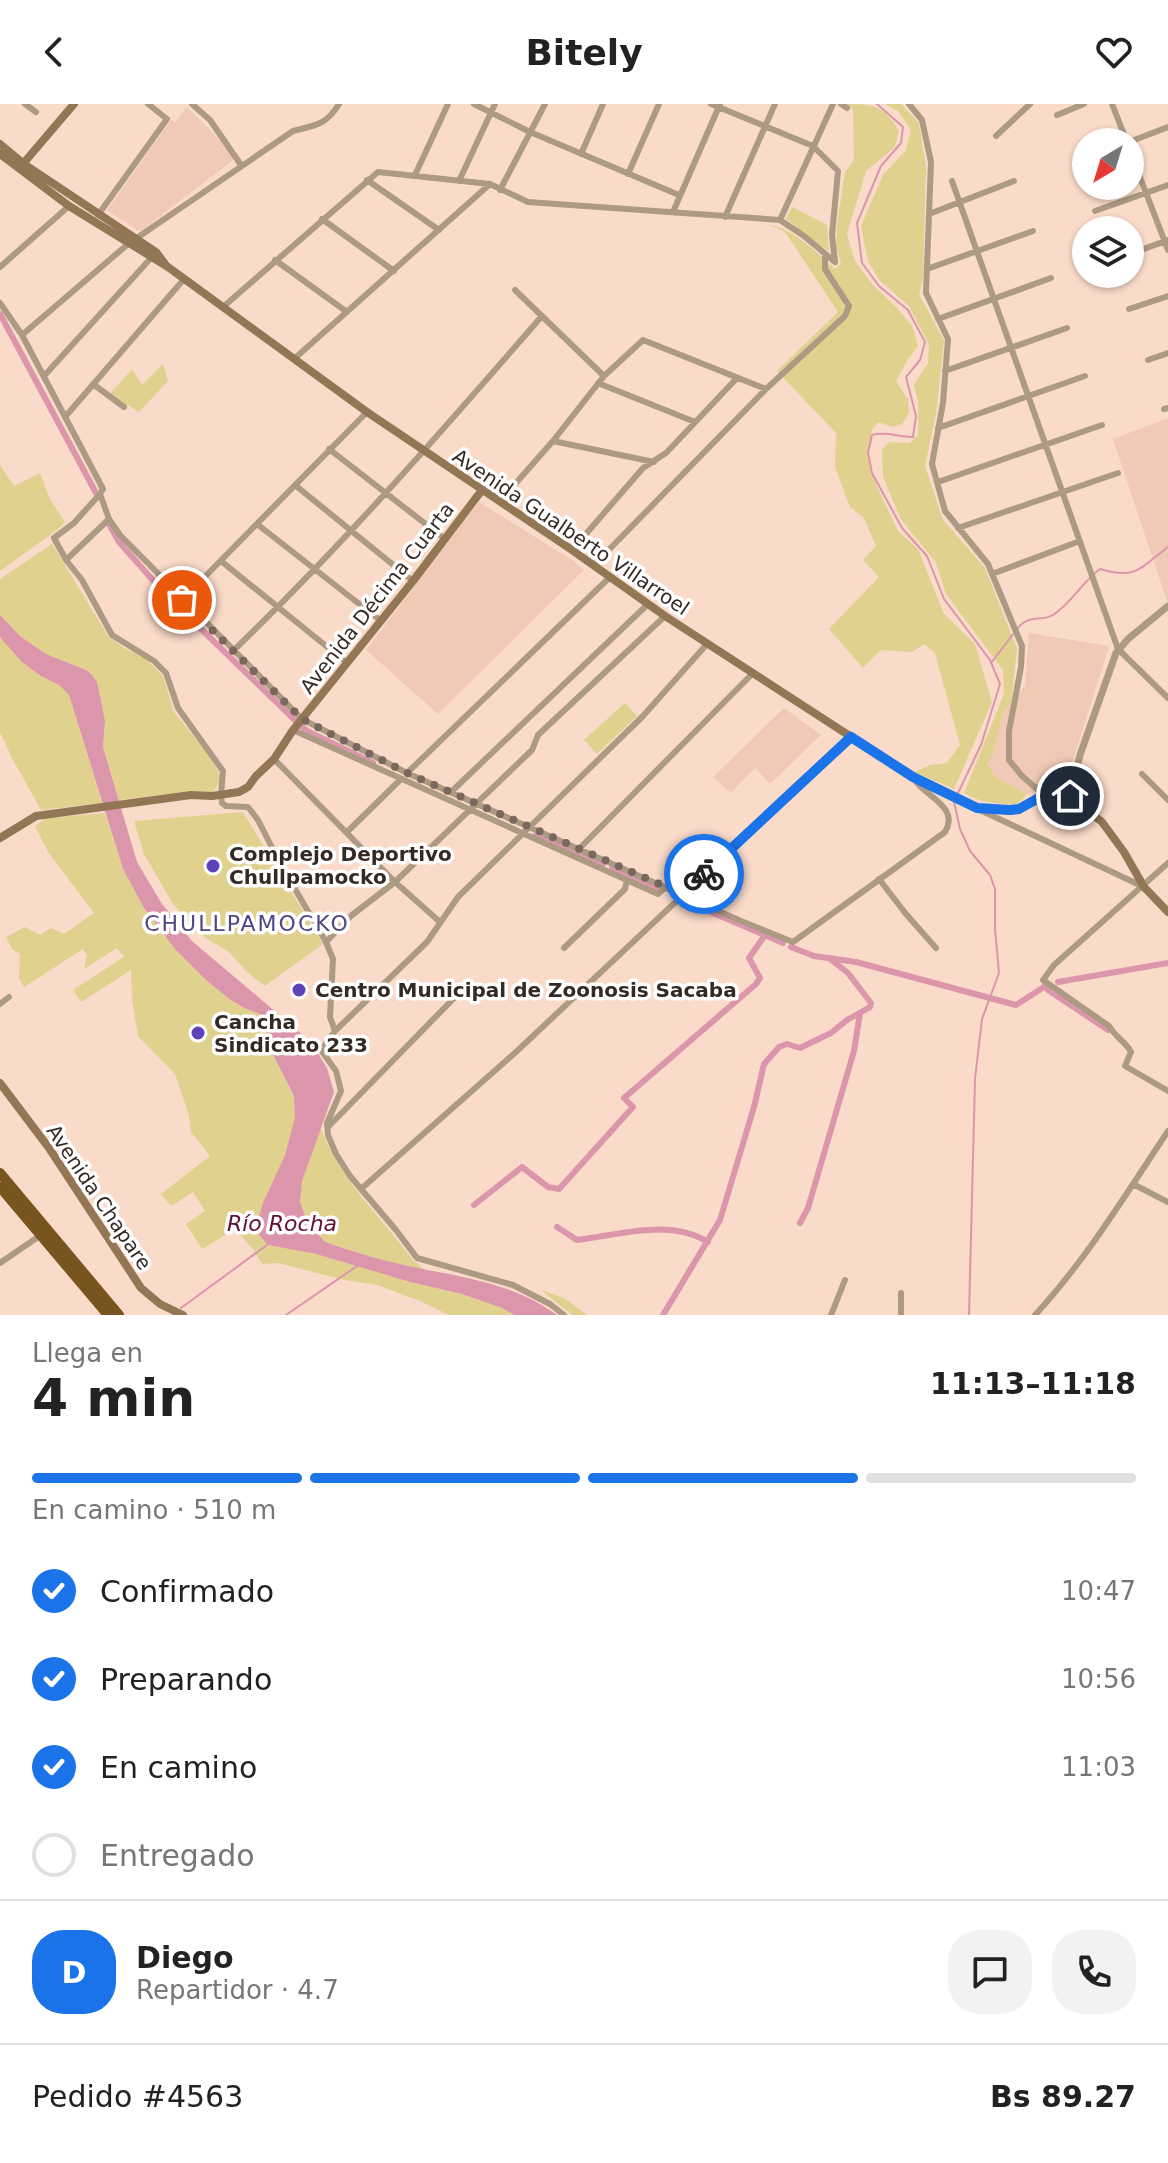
<!DOCTYPE html>
<html lang="es">
<meta charset="utf-8">
<style>
body{margin:0;font-family:"DejaVu Sans",sans-serif;background:#f2f2f2;color:#222;height:100vh;display:flex;flex-direction:column;font-size:30px;white-space:nowrap}
*{box-sizing:border-box;margin:0}
p{font-size:26px;color:#767676}
.icon{flex:none;width:44px;height:44px;fill:none;stroke:currentColor;stroke-width:2;stroke-linecap:round;stroke-linejoin:round}
.map{position:relative;height:1211px;overflow:hidden}
.panel{display:flex;flex-direction:column;background:#fff;flex:1}
.panel>*{flex:none}
.needle{width:52px;rotate:218deg}
.tools{position:absolute;left:1072px;top:24px;display:grid;gap:16px}
.tools a{display:grid;place-items:center;width:72px;height:72px;border-radius:50%;background:#fff;box-shadow:0 2px 6px #0004;font-size:40px}
.pin{position:absolute;display:grid;place-items:center;width:68px;height:68px;color:#fff;margin:-34px;border:4px solid #fff;border-radius:50%;box-shadow:0 2px 8px #0007}
.courier{position:absolute;display:grid;place-items:center;width:80px;height:80px;margin:-40px;border:6px solid #1a73e8;border-radius:50%;background:#fff;color:#222;box-shadow:0 2px 10px #0007}
.head em{font-style:normal;font-weight:700}
.head div{display:flex;flex-direction:column-reverse}
.head{display:flex;align-items:center;justify-content:space-between;height:136px;padding:0 32px}
h1{font-size:52px;font-weight:700;line-height:60px}
.bar{display:grid;grid-template-columns:repeat(4,1fr);gap:12px 8px;align-content:center;height:96px;padding:0 32px}
.bar i{height:10px;border-radius:6px;background:#e0e0e0}
.bar .current{background:#1a73e8}
.bar p{grid-column:span 4}
.line{display:flex;align-items:center;gap:20px;padding:0 32px;border-top:2px solid #e0e0e0}
.line div{flex:1}
.round{display:grid;place-items:center;flex:none;width:84px;height:84px;border-radius:32px;background:#f2f2f2}
ol{padding:0 32px;list-style:none}
li{display:flex;align-items:center;gap:24px;height:88px}
li p{margin-inline-start:auto}
li .icon{padding:8px;border-radius:50%;background:#1a73e8;color:#fff;stroke-width:4}
li:last-child{color:#767676}
li i{width:44px;height:44px;border:4px solid #e0e0e0;border-radius:50%}
header{display:flex;justify-content:space-between;align-items:center;height:104px;padding:0 32px;background:#fff;font-size:36px;font-weight:700}
.map>svg:first-child{display:block}
</style>
<header><svg class="icon" aria-label="back" viewBox="0 0 24 24"><path d="M15 5l-7 7 7 7"/></svg>Bitely<svg class="icon" aria-label="heart" viewBox="0 0 24 24"><path d="M12 20l-8-8c-3-5 5-10 8-4 3-6 11-1 8 4z"/></svg></header>
<div class="map">
<svg width="1168" height="1211" viewBox="0 0 1168 1211">
<rect width="100%" height="100%" fill="#fadac9"/>
<path fill="#f0cab7" d="M187,3L237,53L141,127L137,126L107,106L171,16L175,18Z
M1168,314V496L1167,497L1113,335Z
M479,398L572,456L584,466L438,610L366,546Z
M1029,529L1109,542L1064,685L1046,684L1027,690L996,673L987,658L994,649L1003,609L1025,582Z
M784,604L821,631L770,680L755,664L731,689L713,673Z"/>
<path fill="#e0d18e" d="M847,0C875,0 884,2 899,27L895,43L866,67L847,130L855,157L873,181L897,204L912,222L918,242L908,255L896,277L908,296L909,309L902,320L893,323L878,318L872,326L868,356L878,385L898,427L918,445L944,510L975,540L992,598L954,685L914,668L930,661L947,659L960,641L935,549L924,540L912,548L881,546L863,564L829,525L879,473L863,456L876,442L864,414L850,403L835,363L836,329L777,267L838,208L785,128L768,120C795,126 815,147 835,165L841,159L836,143L837,121L845,68L854,56L853,6Z
M885,0H901L919,19L926,63L923,175L919,190L944,237L936,310L925,362L943,416L985,464L1017,545L1011,599L1003,609L994,650L987,659L996,673L1027,690L1017,700C999,700 980,699 964,689L1004,590L1003,566L946,490L936,459L901,415L883,373L882,346L889,338L910,339L918,330V297L914,281L928,259L929,241L909,202L880,177L868,157L861,122L883,71L906,46L911,26L898,7Z
M792,103L827,121L829,148L786,115Z
M163,260L168,277L139,308L110,290L132,265L142,281Z
M0,361L14,382L40,369L50,395L65,418L57,426L0,467Z
M52,440L108,532L124,544L145,554L163,572L174,608L207,649L222,674L213,688L192,687L119,696L103,643L105,617L96,578L86,566L46,550L20,532L0,511V475Z
M0,533L41,572L59,581L69,591L102,699L41,706L13,656L0,628Z
M625,599L637,612L597,650L584,636Z
M243,708L323,840L265,882L248,869L229,848L204,833L173,800L144,750L134,717Z
M105,709L123,765L144,804L175,845L206,876L228,894L244,904L260,910L267,923L269,943L294,993L295,1013L285,1051L268,1141L316,1150L410,1178L462,1190L502,1204L514,1211H449L420,1197L377,1181L344,1176L278,1159L262,1160L253,1145L235,1125L202,1145L186,1120L205,1107L193,1088L171,1102L161,1090L210,1052L191,1028L189,1011L175,970L138,932L132,895L131,866L81,898L73,886L124,853L117,844L84,865L87,851L83,845L24,883L19,874L20,850L12,845L6,833L25,823L40,831L51,824L64,830L94,809L48,748L35,722L46,714Z
M320,1022C339,1075 380,1112 413,1156L424,1165L388,1158L325,1138L308,1120L300,1098L302,1077Z
M541,1186L564,1194L587,1211H572Z"/>
<path fill="#dc96ab" d="M0,511L20,532L46,550L86,566L92,571L97,578L105,617L103,643L137,758L162,800L192,837L296,925L313,941L327,964L334,988L302,1077L300,1098L308,1120L325,1138C347,1145 369,1153 391,1158C447,1172 509,1175 557,1211H514L502,1204L462,1190L410,1178L316,1150L268,1141L260,1132L257,1120L263,1099L285,1051L295,1013L294,992L269,943L267,923L260,910L244,904L228,894L206,876L175,845L144,804L123,765L69,591L59,581L41,572L22,558L5,539L0,533Z"/>
<g fill="none" stroke-linecap="round" stroke-linejoin="round">
<path stroke="#dc96ab" stroke-width="2" d="M877,0L903,23L901,39L881,62L857,119L862,159L879,182L908,206L925,238L920,256L906,273L916,312L913,333C898,333 886,327 872,331L868,349L872,369L902,424L927,452L944,495L990,556L1000,580L981,641L958,689
M1018,524C1029,510 1041,518 1053,511C1072,499 1082,478 1100,465C1136,476 1140,464 1168,443
M991,559L1014,529
M956,695L954,698L960,725L970,747L990,771L995,785V825L999,869L982,915L975,975L969,1211
M181,1204L267,1141
M286,1211L357,1162"/>
<path stroke="#dc96ab" stroke-width="6" d="M0,210L96,389
M109,420L119,438L167,492L295,616
M302,623L309,628L373,659
M535,732L603,760
M612,764L657,784
M685,797L783,839
M791,843L814,852L856,858L1016,901L1047,881
M1058,878L1168,859
M1045,881L1048,886L1108,926
M474,1101L522,1063L548,1083L559,1085L633,1003L624,994L756,880L760,874L749,854L765,831
M800,1119L808,1104L854,947L860,909
M557,1123L577,1136C620,1131 669,1114 708,1138
M663,1211L720,1116L754,1003L764,960L779,943L787,940L800,944L831,929L847,916L870,903L871,899L848,869L829,854"/>
<path stroke="#ad9a83" stroke-width="6" d="M25,0L36,8
M192,0L210,16L241,61
M474,0L530,28L679,91
M711,0L813,42L838,67L832,131L835,158
M841,0L847,4
M909,0L922,16L931,58L926,189L948,235L943,299L932,360L945,407L988,460L1022,542L1021,563L1009,627V656L1022,672L1044,691
M1112,0L1127,38
M1057,11L1084,0
M996,32L1030,0
M1129,38L1168,23
M1130,47L1168,146
M581,50L603,0
M1076,58L1086,54
M628,70L659,0
M415,71L448,0
M367,76L439,126
M459,77L495,0
M952,77L1118,545L1168,594
M500,86L545,0
M1095,107L1168,81
M673,108L720,0
M929,110L1014,77
M98,111L167,15L148,0
M725,113L775,0
M322,115L394,167
M780,116L833,0
M1130,150L1168,136
M275,156L347,208
M0,163L69,102
M927,165L1033,127
M515,186L604,272
M0,199L22,231L103,385L100,390L109,415L120,431L302,615L407,669L741,817L793,838L945,728C960,703 926,693 915,676
M223,203L378,68L490,80L528,98L780,116L804,132L835,158
M1129,205L1168,192
M938,215L1051,174
M22,231L128,140L293,27C317,21 326,21 339,0
M294,255L490,80
M1148,256L1168,249
M945,267L1067,224
M44,272L151,154
M598,279L695,318
M93,280L124,303
M1164,305L1168,304
M65,313L184,175
M938,324L1085,272
M553,337L654,358
M329,345L445,435
M938,378L1102,321
M295,381L413,477
M100,390L74,419L54,434L66,456L82,476L112,531L154,557L166,569L178,604L223,667L221,691L222,699L226,702L248,703L258,716L281,761L326,838L333,855L330,913L335,927
M500,397L553,337L604,272L643,236L766,285
M257,420L381,517
M958,424L1118,369
M572,446L643,364L666,349L737,274
M66,456L109,415
M221,457L347,559
M594,461L766,285L845,212L849,202L825,165V150
M992,470L1080,437
M182,496L367,308
M233,547C342,442 442,327 542,212
M293,626L658,790L666,783
M274,655L395,778L440,818
M407,669L610,473
M1142,670L1168,696
M451,688L648,500
M980,706L1144,783
M347,728L400,676
M578,746L753,569
M1168,759L1054,861L1043,876L1109,922C1117,935 1125,937 1131,948L1125,962L1168,987
M879,775L906,810L936,844
M326,838L352,811L395,778L532,646L538,631L665,512
M564,844L625,785L627,776
M0,900L9,893
M328,1023L457,891
M1133,1080L1168,1098
M361,1085L517,947L851,633
M0,1159L41,1131
M901,1189V1211
M564,1211L550,1200L513,1181L417,1154L396,1126L350,1072L336,1050L328,1031L327,1019L341,987L336,967L321,946L335,927L427,838L458,793L643,612L707,540
M831,1211L845,1176
M1035,1211C1086,1156 1126,1090 1168,1027"/>
<path stroke="#ad9a83" stroke-width="7" d="M1070,692L1080,651L1116,549L1128,535L1168,502"/>
<path stroke="#937755" stroke-width="8" d="M0,40L24,60L156,148L165,160
M0,50L69,102L168,163L367,308L572,446L665,512L913,673L977,704L1010,706L1019,705L1044,691L1070,692L1102,718L1124,748L1144,783L1168,808
M22,61L74,0
M0,734L36,712L191,691L212,692L239,688L248,683L256,672L274,655L293,626L413,477L482,386
M0,979L49,1044L141,1184L160,1200L183,1211"/>
<path stroke="#78541f" stroke-width="10" d="M0,1069L119,1211
M0,1083L108,1211"/>
</g>
<g fill="none" stroke-linecap="round" stroke-linejoin="round">
<path stroke="#7a675d" stroke-width="8" stroke-dasharray="0 14.4" d="M182,496L302,615L407,669L682,790L704,770"/>
<path stroke="#1a73e8" stroke-width="10" d="M704,770L851,633L913,673L977,704L1010,706L1019,705L1044,691L1070,692"/>
</g>
<g fill="#5e42ba" stroke="#fff" stroke-width="3">
<circle cx="213" cy="762" r="8"/>
<circle cx="299" cy="886" r="8"/>
<circle cx="198" cy="929" r="8"/>
</g>
<g text-anchor="middle" stroke-width="7" stroke-linejoin="round" paint-order="stroke">
<g font-size="20" fill="#352923" stroke="#fff">
<text transform="translate(571 428) rotate(34)" y="7">Avenida Gualberto Villarroel</text>
<text transform="translate(377 494) rotate(-52)" y="7">Avenida Décima Cuarta</text>
<text transform="translate(99 1093) rotate(56)" y="7">Avenida Chapare</text>
</g>
<g font-size="20" font-weight="bold" fill="#352923" stroke="#fff" text-anchor="start">
<text x="229" y="757">Complejo Deportivo<tspan x="229" dy="23">Chullpamocko</tspan></text>
<text x="315" y="893">Centro Municipal de Zoonosis Sacaba</text>
<text x="214" y="925">Cancha<tspan x="214" dy="23">Sindicato 233</tspan></text>
</g>
<g font-size="22" letter-spacing="2" fill="#514785" stroke="#fff">
<text x="247" y="827">CHULLPAMOCKO</text>
</g>
<g font-size="22" font-style="italic" fill="#620f33" stroke="#fff">
<text x="282" y="1127">Río Rocha</text>
</g>
</g>
</svg>
<div class="tools">
<a><svg class="needle" viewBox="-14 -14 28 28"><path d="M0-13l5 13h-10z" fill="#e53935"/><path d="M0 13l5-13h-10z" fill="#767676"/></svg></a>
<a><svg class="icon" aria-label="layers" viewBox="0 0 24 24"><path d="M12 4l9 5-9 5-9-5zM3 14l9 5 9-5"/></svg></a>
</div>
<div class="pin" style="left:182px;top:496px;background:#ea580c"><svg class="icon" aria-label="bag" viewBox="0 0 24 24"><path d="M5 8h14l-1 12H6zM9 8a3 3 0 0 1 6 0"/></svg></div>
<div class="pin" style="left:1070px;top:692px;background:#1f2937"><svg class="icon" aria-label="home" viewBox="0 0 24 24"><path d="M3 11l9-7 9 7M6 9v11h12V9"/></svg></div>
<div class="courier" style="left:704px;top:770px"><svg class="icon" aria-label="bike" viewBox="0 0 24 24"><circle cx="6" cy="16" r="4"/><circle cx="18" cy="16" r="4"/><path d="M6 16l4-8h5l3 8M10 8l3 8H6M13 5h3"/></svg></div>
</div>
<section class="panel">
<div class="head"><div><h1>4 min</h1><p>Llega en</p></div><em>11:13–11:18</em></div>
<div class="bar"><i class="current"></i><i class="current"></i><i class="current"></i><i></i><p>En camino · 510 m</p></div>
<ol>
<li><svg class="icon" aria-label="check" viewBox="0 0 24 24"><path d="M5 12l5 5 9-10"/></svg>Confirmado<p>10:47</p></li>
<li><svg class="icon" aria-label="check" viewBox="0 0 24 24"><path d="M5 12l5 5 9-10"/></svg>Preparando<p>10:56</p></li>
<li><svg class="icon" aria-label="check" viewBox="0 0 24 24"><path d="M5 12l5 5 9-10"/></svg>En camino<p>11:03</p></li>
<li><i></i>Entregado</li>
</ol>
<div class="line" style="height:144px"><b class="round" style="background:#1a73e8;color:#fff">D</b><div><b>Diego</b><p>Repartidor · 4.7</p></div><a class="round"><svg class="icon" aria-label="chat" viewBox="0 0 24 24"><path d="M4 5h16v11H9l-5 4z"/></svg></a><a class="round"><svg class="icon" aria-label="phone" viewBox="0 0 24 24"><path d="M5 4h4l2 5-3 2q2 4 5 5l2-3 5 2v4C11 20 4 13 5 4z"/></svg></a></div>
<div class="line" style="height:104px"><div>Pedido #4563</div><b>Bs 89.27</b></div>
</section>
